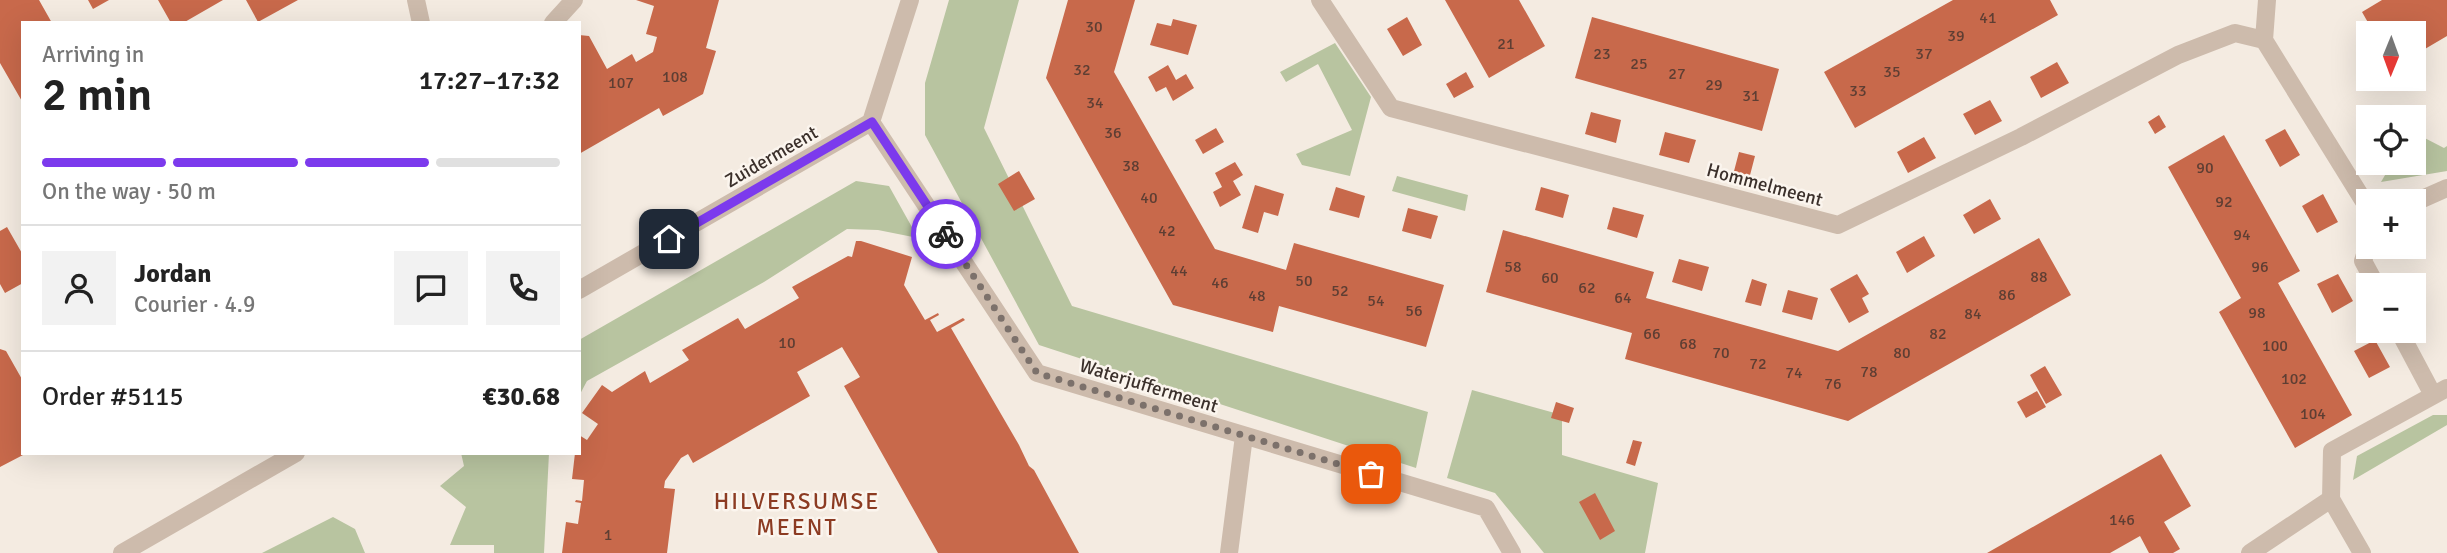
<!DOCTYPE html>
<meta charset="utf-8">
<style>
body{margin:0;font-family:Signika,sans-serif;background:#f2f2f2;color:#222;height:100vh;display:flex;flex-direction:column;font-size:26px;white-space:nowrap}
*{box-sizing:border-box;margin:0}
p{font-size:23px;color:#767676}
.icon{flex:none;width:38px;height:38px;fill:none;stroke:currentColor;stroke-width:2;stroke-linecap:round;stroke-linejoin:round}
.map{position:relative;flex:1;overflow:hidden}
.side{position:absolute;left:21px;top:21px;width:560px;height:434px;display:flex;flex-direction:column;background:#fff;border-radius:0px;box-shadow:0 7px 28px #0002}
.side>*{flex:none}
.needle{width:46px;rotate:181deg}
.fabs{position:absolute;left:2356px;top:21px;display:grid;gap:14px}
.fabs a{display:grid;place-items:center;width:70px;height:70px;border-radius:0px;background:#fff;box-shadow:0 7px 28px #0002;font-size:35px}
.pin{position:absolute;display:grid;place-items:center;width:60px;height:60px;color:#fff;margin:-30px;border-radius:14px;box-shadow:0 4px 10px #0006}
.courier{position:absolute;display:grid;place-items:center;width:70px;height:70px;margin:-35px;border:5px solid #7c3aed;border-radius:50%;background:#fff;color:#222;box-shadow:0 2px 9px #0007}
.overview em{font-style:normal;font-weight:600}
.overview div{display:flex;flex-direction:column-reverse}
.overview{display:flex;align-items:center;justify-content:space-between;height:119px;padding:0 21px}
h1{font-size:46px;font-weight:600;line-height:52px}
.bar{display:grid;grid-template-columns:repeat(4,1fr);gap:10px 7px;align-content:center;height:84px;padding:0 21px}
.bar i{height:9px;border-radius:5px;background:#e0e0e0}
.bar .selected{background:#7c3aed}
.bar p{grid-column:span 4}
.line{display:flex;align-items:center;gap:18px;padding:0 21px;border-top:2px solid #e0e0e0}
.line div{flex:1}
.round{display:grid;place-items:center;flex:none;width:74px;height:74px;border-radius:0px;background:#f2f2f2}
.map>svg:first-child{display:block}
</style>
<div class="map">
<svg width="2447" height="553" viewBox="0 0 2447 553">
<rect width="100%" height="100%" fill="#f4ebe1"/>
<path fill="#b8c4a0" d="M949,0H1019L984,128L1072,306L1428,412L1416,468L1039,345L925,135V83Z
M1335,43L1371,97L1350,176L1302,165L1296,154L1352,130L1318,64L1286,82L1280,72Z
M2413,132L2444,148L2447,146V171L2381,182L2392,163H2413Z
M1397,176L1468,195L1465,211L1392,191Z
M856,181L889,186L918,238L878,230L847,229L764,282L587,381L579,396V340Z
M1472,390L1562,415V455L1658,483L1645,553H1544L1495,493L1447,478Z
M2433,415H2447V425L2353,480L2357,456Z
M461,453H549L544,553H494V545H450L466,507L440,486L464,466Z
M333,517L355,529L365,553H262Z"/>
<path fill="#c8694b" d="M0,0H39L52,23H23V103L0,63Z
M88,0H109L93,9Z
M158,0H223L183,23H171Z
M246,0H298L258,22Z
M636,0H719L706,48L716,51L703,94L663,116L659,108L579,154V35L589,36L607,69L632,54L636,62L653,52L657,37L646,34L654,6Z
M1068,0H1135L1114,72L1215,249L1286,270L1294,243L1444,285L1426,347L1279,306L1273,332L1173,305L1046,78Z
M1445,0H1519L1545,46L1489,78Z
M1953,0H2050L2058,15L1855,128L1824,72Z
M2382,0H2447V36L2413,56V33H2374L2362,12Z
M1407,17L1422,45L1403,56L1387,29Z
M1592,17L1779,69L1762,131L1575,78Z
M1173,19L1197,25L1188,55L1150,45L1157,23L1171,26Z
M2057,62L2069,83L2041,98L2030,77Z
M1168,65L1176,80L1186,74L1194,88L1173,101L1166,87L1156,92L1148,77Z
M1466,72L1474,87L1454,98L1446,84Z
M1990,100L2002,121L1975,135L1963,114Z
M1591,112L1621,120L1616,143L1585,134Z
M2159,115L2166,127L2155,134L2148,122Z
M1216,128L1224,142L1203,154L1195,140Z
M2285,129L2300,155L2280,167L2265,140Z
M1665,132L1696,140L1689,163L1659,155Z
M2224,135L2300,271L2278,283L2352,415L2295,448L2219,312L2241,298L2168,167Z
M1924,137L1936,158L1908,173L1897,152Z
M1739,152L1755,156L1749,179L1733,175Z
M1235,162L1243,175L1233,181L1241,195L1220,207L1213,192L1222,187L1215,173Z
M1019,171L1035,199L1014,211L998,184Z
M1255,185L1284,194L1278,216L1264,212L1258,233L1242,228Z
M1336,187L1365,196L1359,218L1329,210Z
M1541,187L1569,195L1563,218L1535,210Z
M2323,194L2338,222L2317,233L2302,206Z
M1990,199L2001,219L1974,234L1963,215Z
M1613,207L1644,215L1637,238L1607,229Z
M1408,208L1438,216L1431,239L1402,231Z
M7,227L23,255V283L5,293L0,284V231Z
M1503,230L1654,272L1646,298L1838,351L2039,238L2071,295L1848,421L1625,359L1632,333L1486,292Z
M1924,236L1935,256L1907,273L1896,252Z
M856,241H861L912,257L904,285L925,320L938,313L939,315L930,320L937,332L963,318L965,320L951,328L1019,445L1029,466L1034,470L1079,553H938L844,386L860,377L842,347L797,372L810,396L693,463L688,454L681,458L665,481L664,488L675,489L667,553H562L566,522L578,524L581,503L575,502L576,500L582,501L584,480L572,479L575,453H579V435L587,440L598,424L582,413L602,385L612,392L645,371L650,383L689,360L682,350L738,318L745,329L799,298L792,287L848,256L852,257Z
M1679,259L1709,267L1702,291L1672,282Z
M1857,274L1869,294L1862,298L1869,312L1849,323L1830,289Z
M2338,274L2353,301L2332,313L2317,284Z
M1752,279L1767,284L1761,306L1745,302Z
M1788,290L1818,298L1812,320L1782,312Z
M2375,340L2390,367L2369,378L2354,351Z
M0,349L6,351L23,381V455L0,467Z
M2045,366L2062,395L2046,404L2030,375Z
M2037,391L2046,407L2026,418L2017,402Z
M1556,402L1574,408L1569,423L1551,418Z
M1633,440L1642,442L1635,466L1626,463Z
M2161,454L2191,506L2164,522L2180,549L2173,553H2149L2140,536L2110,553H1987Z
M1595,493L1615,531L1600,540L1579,502Z"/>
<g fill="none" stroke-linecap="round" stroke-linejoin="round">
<path stroke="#cdbbac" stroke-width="18" d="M416,0L421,23
M1320,0L1391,108L1838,225L2021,137L2178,55L2235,33L2264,40
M2267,0L2264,40L2368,208
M553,23L574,0
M871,122L1037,373L1486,508L1512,553
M2413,203L2447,188
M2368,245L2363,261L2376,285
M2399,331L2433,395
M1229,553L1244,436
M2250,553L2331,499
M2362,553L2331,499L2332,451L2447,388"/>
<path stroke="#cdbbac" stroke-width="18" d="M579,290L871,122L910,0
M122,553L296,453"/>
</g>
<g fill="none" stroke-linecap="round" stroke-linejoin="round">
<path stroke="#7c716b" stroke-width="7" stroke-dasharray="0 12.6" d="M946,234L1037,373L1371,474"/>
<path stroke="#7c3aed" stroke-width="9" d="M669,239L872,122L946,234"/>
</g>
<g text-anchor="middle" stroke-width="5" stroke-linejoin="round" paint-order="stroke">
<g font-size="16" fill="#5e3e33">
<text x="1988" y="23">41</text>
<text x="1094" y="32">30</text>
<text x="1956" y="41">39</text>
<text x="1506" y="49">21</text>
<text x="1602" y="59">23</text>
<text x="1924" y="59">37</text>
<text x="1639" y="69">25</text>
<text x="1082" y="75">32</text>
<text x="1892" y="77">35</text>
<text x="1677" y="79">27</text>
<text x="675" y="82">108</text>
<text x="621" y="88">107</text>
<text x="1714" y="90">29</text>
<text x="1858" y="96">33</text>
<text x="1751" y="101">31</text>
<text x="1095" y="108">34</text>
<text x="1113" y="138">36</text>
<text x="1131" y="171">38</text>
<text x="2205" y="173">90</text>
<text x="1149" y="203">40</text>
<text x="2224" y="207">92</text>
<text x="1167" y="236">42</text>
<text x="2242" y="240">94</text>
<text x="1513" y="272">58</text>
<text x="2260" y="272">96</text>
<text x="1179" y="276">44</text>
<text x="2039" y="282">88</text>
<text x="1550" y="283">60</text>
<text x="1304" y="286">50</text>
<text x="1220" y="288">46</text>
<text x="1587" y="293">62</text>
<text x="1340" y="296">52</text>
<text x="2007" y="300">86</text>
<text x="1257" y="301">48</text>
<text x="1623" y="303">64</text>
<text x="1376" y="306">54</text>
<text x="1414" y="316">56</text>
<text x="2257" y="318">98</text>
<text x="1973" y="319">84</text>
<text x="1652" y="339">66</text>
<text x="1938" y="339">82</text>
<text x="787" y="348">10</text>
<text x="1688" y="349">68</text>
<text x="2275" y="351">100</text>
<text x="1721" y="358">70</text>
<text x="1902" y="358">80</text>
<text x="1758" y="369">72</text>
<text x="1869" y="377">78</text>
<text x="1794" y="378">74</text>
<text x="2294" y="384">102</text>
<text x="1833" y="389">76</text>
<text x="2313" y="419">104</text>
<text x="2122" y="525">146</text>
<text x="608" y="540">1</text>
</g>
<g font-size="19" fill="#3b302b" stroke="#fbf5ee">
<text transform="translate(771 156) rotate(-30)" y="7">Zuidermeent</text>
<text transform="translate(1765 184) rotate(15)" y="7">Hommelmeent</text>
<text transform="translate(1149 385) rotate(17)" y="7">Waterjuffermeent</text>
</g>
<g font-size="23" letter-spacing="2" fill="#8c3b22" stroke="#fbf5ee">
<text x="797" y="509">HILVERSUMSE<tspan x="797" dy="26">MEENT</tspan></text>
</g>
</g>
</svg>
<div class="fabs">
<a><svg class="needle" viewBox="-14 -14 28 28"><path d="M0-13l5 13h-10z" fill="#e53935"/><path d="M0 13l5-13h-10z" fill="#767676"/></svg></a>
<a><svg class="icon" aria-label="locate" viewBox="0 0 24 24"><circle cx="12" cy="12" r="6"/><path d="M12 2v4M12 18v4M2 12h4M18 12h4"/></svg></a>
<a>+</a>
<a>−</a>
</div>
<div class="pin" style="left:1371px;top:474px;background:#ea580c"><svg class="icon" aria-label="bag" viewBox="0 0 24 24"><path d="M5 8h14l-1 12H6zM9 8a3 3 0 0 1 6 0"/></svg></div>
<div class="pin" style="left:669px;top:239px;background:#1f2937"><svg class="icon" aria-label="home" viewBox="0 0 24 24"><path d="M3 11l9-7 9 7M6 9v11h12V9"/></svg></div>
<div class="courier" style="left:946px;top:234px"><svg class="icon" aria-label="bike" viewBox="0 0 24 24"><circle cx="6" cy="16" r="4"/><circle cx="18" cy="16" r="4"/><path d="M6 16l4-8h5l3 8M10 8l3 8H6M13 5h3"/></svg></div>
<section class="side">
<div class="overview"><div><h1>2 min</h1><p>Arriving in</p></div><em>17:27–17:32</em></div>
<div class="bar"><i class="selected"></i><i class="selected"></i><i class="selected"></i><i></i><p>On the way · 50 m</p></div>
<div class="line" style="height:126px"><a class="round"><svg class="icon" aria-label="person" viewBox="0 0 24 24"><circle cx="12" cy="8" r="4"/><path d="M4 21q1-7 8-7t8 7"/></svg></a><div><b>Jordan</b><p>Courier · 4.9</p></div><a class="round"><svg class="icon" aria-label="chat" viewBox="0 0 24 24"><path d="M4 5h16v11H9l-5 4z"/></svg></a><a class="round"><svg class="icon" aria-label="phone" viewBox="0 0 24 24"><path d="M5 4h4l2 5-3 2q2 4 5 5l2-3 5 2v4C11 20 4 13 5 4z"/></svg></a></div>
<div class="line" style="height:91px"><div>Order #5115</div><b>€30.68</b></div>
</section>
</div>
